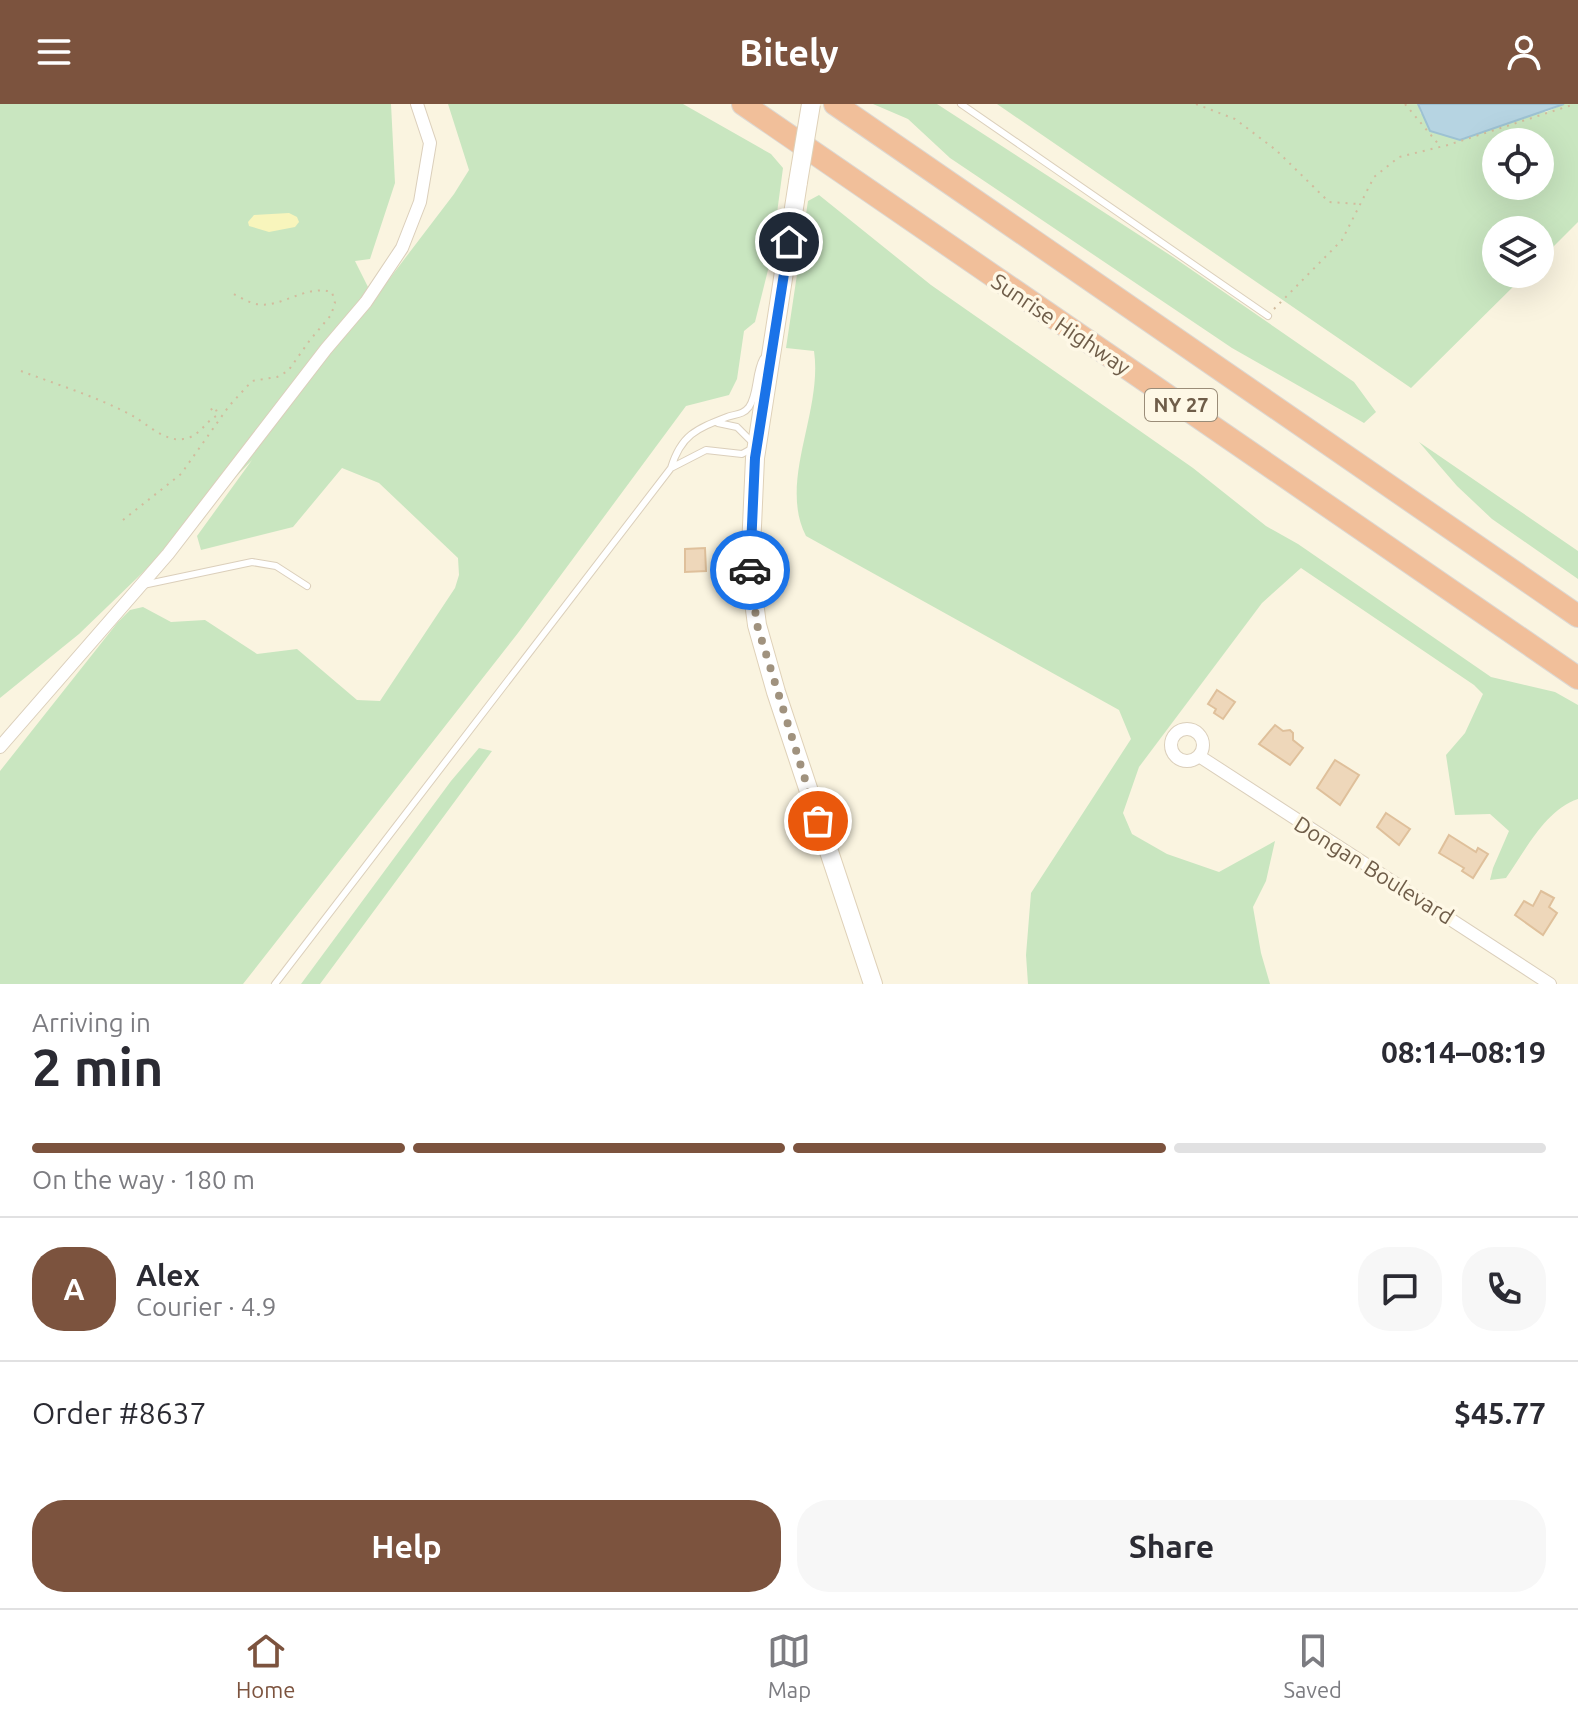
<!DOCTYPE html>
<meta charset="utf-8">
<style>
body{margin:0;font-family:Ubuntu,sans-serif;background:#f7f7f7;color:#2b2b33;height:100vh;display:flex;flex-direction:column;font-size:30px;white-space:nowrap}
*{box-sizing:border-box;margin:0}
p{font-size:26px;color:#7c7c81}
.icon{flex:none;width:44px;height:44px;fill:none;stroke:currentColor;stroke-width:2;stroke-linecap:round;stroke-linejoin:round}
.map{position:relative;height:880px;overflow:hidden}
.panel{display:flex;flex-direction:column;background:#fff;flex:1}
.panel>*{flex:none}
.buttons{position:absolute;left:1482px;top:24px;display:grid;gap:16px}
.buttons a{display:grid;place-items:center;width:72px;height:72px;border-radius:50%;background:#fff;box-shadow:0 8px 32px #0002;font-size:40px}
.pin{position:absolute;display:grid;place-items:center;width:68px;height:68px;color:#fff;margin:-34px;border:4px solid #fff;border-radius:50%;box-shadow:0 2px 8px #0007}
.courier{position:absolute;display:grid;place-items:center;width:80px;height:80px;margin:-40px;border:6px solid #1a73e8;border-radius:50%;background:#fff;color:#222;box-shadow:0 2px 10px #0007}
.headline em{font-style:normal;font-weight:700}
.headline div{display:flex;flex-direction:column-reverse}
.headline{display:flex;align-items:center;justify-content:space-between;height:136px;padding:0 32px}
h1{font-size:52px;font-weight:700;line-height:60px}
.bar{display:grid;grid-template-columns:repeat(4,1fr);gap:12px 8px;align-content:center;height:96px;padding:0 32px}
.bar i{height:10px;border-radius:6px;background:#e1e1e2}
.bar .selected{background:#7c533e}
.bar p{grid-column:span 4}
.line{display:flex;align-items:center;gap:20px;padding:0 32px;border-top:2px solid #e1e1e2}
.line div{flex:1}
.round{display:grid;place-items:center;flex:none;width:84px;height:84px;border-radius:32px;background:#f7f7f7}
.button{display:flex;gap:16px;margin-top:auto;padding:16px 32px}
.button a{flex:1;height:92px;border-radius:32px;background:#7c533e;color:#fff;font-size:32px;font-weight:700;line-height:92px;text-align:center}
.button a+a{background:#f7f7f7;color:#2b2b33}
header{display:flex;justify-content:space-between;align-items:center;height:104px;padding:0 32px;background:#7c533e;color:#fff;font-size:36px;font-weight:700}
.menu{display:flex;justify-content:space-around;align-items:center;height:112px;border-top:2px solid #e1e1e2;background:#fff;font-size:22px;color:#7c7c81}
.menu a{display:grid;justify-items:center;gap:4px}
.menu .selected{color:#7c533e}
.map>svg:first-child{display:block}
</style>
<header><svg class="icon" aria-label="menu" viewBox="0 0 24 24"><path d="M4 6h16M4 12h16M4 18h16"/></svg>Bitely<svg class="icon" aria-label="person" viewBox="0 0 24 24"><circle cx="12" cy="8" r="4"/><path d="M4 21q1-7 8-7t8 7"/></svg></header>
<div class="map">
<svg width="1578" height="880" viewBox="0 0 1578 880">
<rect width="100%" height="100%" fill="#faf4e0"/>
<path fill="#c9e6c0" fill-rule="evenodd" d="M0,0H391L395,79L370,155L355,157L374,195L454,90L469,66L448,0H683L771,50L783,64L771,154L755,218L744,227L737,275L729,291L686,302L518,529L243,880H0V667L118,518L130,506L143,503L171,518L205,516L257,550L297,545L357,596L380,597L455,484L459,471L458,454L379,379L342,364L293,423L201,446L197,432L252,356L164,448L79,530L0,594Z
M873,0H937L1173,153L1354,278L1376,308L1364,319L1232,244L950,54L908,15Z
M997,0H1418L1421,10L1546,8L1564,0H1578V118L1540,156V126H1496V170H1526L1411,284ZM1496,38H1540V82H1496Z
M819,91L931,181L1193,364L1266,422L1298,440L1491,573L1555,588L1578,601V695C1545,706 1526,746 1506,774L1490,776L1493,764L1509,727L1490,710L1455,711L1446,651L1465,629L1483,590L1474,581L1301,464L1262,499L1139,663L1123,709L1132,730L1167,750L1219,768L1275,737L1266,777L1253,803L1261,849L1270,880H1028L1026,851L1031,789L1131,635L1119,606L806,432C778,378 823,308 814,247L786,244L808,97Z
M1419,338L1578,447V475L1492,415L1457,382Z
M479,644L492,647L320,880H301L451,677Z"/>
<path fill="#f8f5bc" d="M289,109L297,113L299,118L295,123L269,128L249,122L248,118L254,111Z"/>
<path fill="#b6d4e2" stroke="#9dc2d3" stroke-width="2" d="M1418,0H1564L1460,36L1430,27Z"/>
<path fill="#eed7ba" stroke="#dfc09b" stroke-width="2" d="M705,444L706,467L685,468V445Z
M1217,586L1235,598L1223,615L1214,609L1216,605L1208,600Z
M1275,621L1283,627L1290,626L1293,629V636L1303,644L1290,661L1259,640Z
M1335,656L1359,671L1340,701L1317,684Z
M1386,709L1410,725L1399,741L1377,723Z
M1449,731L1476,748L1478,744L1488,750L1473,774L1462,767L1464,764L1439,749Z
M1541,787L1554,794L1549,803L1557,809L1543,831L1515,811L1524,797L1533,802Z"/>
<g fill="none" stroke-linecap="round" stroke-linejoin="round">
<g stroke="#dbcfbb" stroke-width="8">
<path id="lane" d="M961,0L1268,212
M718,319L737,323L753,339
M671,364C681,331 696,325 727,313C735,310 743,311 749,303C758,290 755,270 763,255
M143,481L252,458L276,462L307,482
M275,880L671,364L706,346L742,350L751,345"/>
</g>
<g stroke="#dbcfbb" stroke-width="14">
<path id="street" d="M1171 641a16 16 0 1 1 32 0a16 16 0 1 1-32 0Z
M0,643L168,450L326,245L366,198L402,144L420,98L430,39L417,0
M1199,652L1550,880"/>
</g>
<g stroke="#dfd1b8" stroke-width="20">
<path id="secondary" d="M798,78L755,354L750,467L757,521L776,588L873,880"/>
</g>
<g stroke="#dcd8d3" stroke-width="24">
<path id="highway" d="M743,0L1578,574
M835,0L1578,512"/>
</g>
<path stroke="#d2bb9d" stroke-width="2" stroke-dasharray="2 6" stroke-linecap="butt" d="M1196,0L1235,15L1276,46L1329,98L1359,100
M1405,0L1440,42
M1274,205L1342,136L1374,73L1399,53L1448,41L1575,0
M21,267C58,281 98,293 133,312C147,320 165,338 183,335C200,333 205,317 218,311L215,303L209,307
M123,416L181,370L229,302L252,277L277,273L288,267L310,236L331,211L335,199L332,188C305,180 281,205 256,200C248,198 239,193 232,189"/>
<use href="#lane" stroke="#fff" stroke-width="6"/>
<use href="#street" stroke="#fff" stroke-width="12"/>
<use href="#secondary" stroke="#fff" stroke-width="18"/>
<use href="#highway" stroke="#f1bf9a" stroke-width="22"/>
<g stroke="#dfd1b8" stroke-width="20" stroke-linecap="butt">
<path id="secondary-bridge" d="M798,78L811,0"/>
</g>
<use href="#secondary-bridge" stroke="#fff" stroke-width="18"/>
</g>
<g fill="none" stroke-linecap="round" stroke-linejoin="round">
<path stroke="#a0927e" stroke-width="8" stroke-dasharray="0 14.4" d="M750,466L757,521L818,717"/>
<path stroke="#1a73e8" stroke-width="10" d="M750,466L755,354L789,138"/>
</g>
<g text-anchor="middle" stroke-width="7" stroke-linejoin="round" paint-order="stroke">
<rect fill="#fef8e6" stroke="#9a8c78" stroke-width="2" x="1145" y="285" width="72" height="32" rx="6"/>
<g font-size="20" font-weight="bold" fill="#6f5d49">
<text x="1181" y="308">NY 27</text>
</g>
<g font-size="22" fill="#6f5d49" stroke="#fef8e6">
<text transform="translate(1061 220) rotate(34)" y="8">Sunrise Highway</text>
<text transform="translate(1374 766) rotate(32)" y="8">Dongan Boulevard</text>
</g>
</g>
</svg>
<div class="buttons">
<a><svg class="icon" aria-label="locate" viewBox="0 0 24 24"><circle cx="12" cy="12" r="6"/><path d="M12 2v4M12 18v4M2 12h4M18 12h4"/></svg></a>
<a><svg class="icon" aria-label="layers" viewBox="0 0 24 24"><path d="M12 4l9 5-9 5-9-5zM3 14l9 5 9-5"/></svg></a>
</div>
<div class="pin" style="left:818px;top:717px;background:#ea580c"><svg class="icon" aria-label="bag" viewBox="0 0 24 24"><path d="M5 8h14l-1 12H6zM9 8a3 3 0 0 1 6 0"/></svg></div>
<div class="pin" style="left:789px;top:138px;background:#1f2937"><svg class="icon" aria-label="home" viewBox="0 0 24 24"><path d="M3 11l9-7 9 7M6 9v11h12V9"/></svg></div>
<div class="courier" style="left:750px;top:466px"><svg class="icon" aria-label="car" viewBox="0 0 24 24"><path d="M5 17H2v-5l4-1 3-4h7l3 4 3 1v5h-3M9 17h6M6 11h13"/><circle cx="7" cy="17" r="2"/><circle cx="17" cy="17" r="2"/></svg></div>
</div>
<section class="panel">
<div class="headline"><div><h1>2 min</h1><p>Arriving in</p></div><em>08:14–08:19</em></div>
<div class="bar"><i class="selected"></i><i class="selected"></i><i class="selected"></i><i></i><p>On the way · 180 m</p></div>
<div class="line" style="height:144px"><b class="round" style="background:#7c533e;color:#fff">A</b><div><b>Alex</b><p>Courier · 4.9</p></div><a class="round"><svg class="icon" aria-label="chat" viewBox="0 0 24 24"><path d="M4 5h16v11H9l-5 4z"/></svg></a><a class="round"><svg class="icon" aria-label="phone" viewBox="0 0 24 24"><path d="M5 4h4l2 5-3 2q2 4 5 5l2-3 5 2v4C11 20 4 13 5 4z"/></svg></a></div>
<div class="line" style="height:104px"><div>Order #8637</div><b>$45.77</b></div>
<div class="button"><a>Help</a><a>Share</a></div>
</section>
<nav class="menu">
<a class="selected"><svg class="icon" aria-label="home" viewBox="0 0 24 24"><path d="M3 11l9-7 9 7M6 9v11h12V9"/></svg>Home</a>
<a><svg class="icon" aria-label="map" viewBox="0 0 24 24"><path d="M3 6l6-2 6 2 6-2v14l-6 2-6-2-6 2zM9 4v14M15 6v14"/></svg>Map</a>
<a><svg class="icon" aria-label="saved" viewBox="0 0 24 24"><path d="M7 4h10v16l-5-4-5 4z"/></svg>Saved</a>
</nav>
